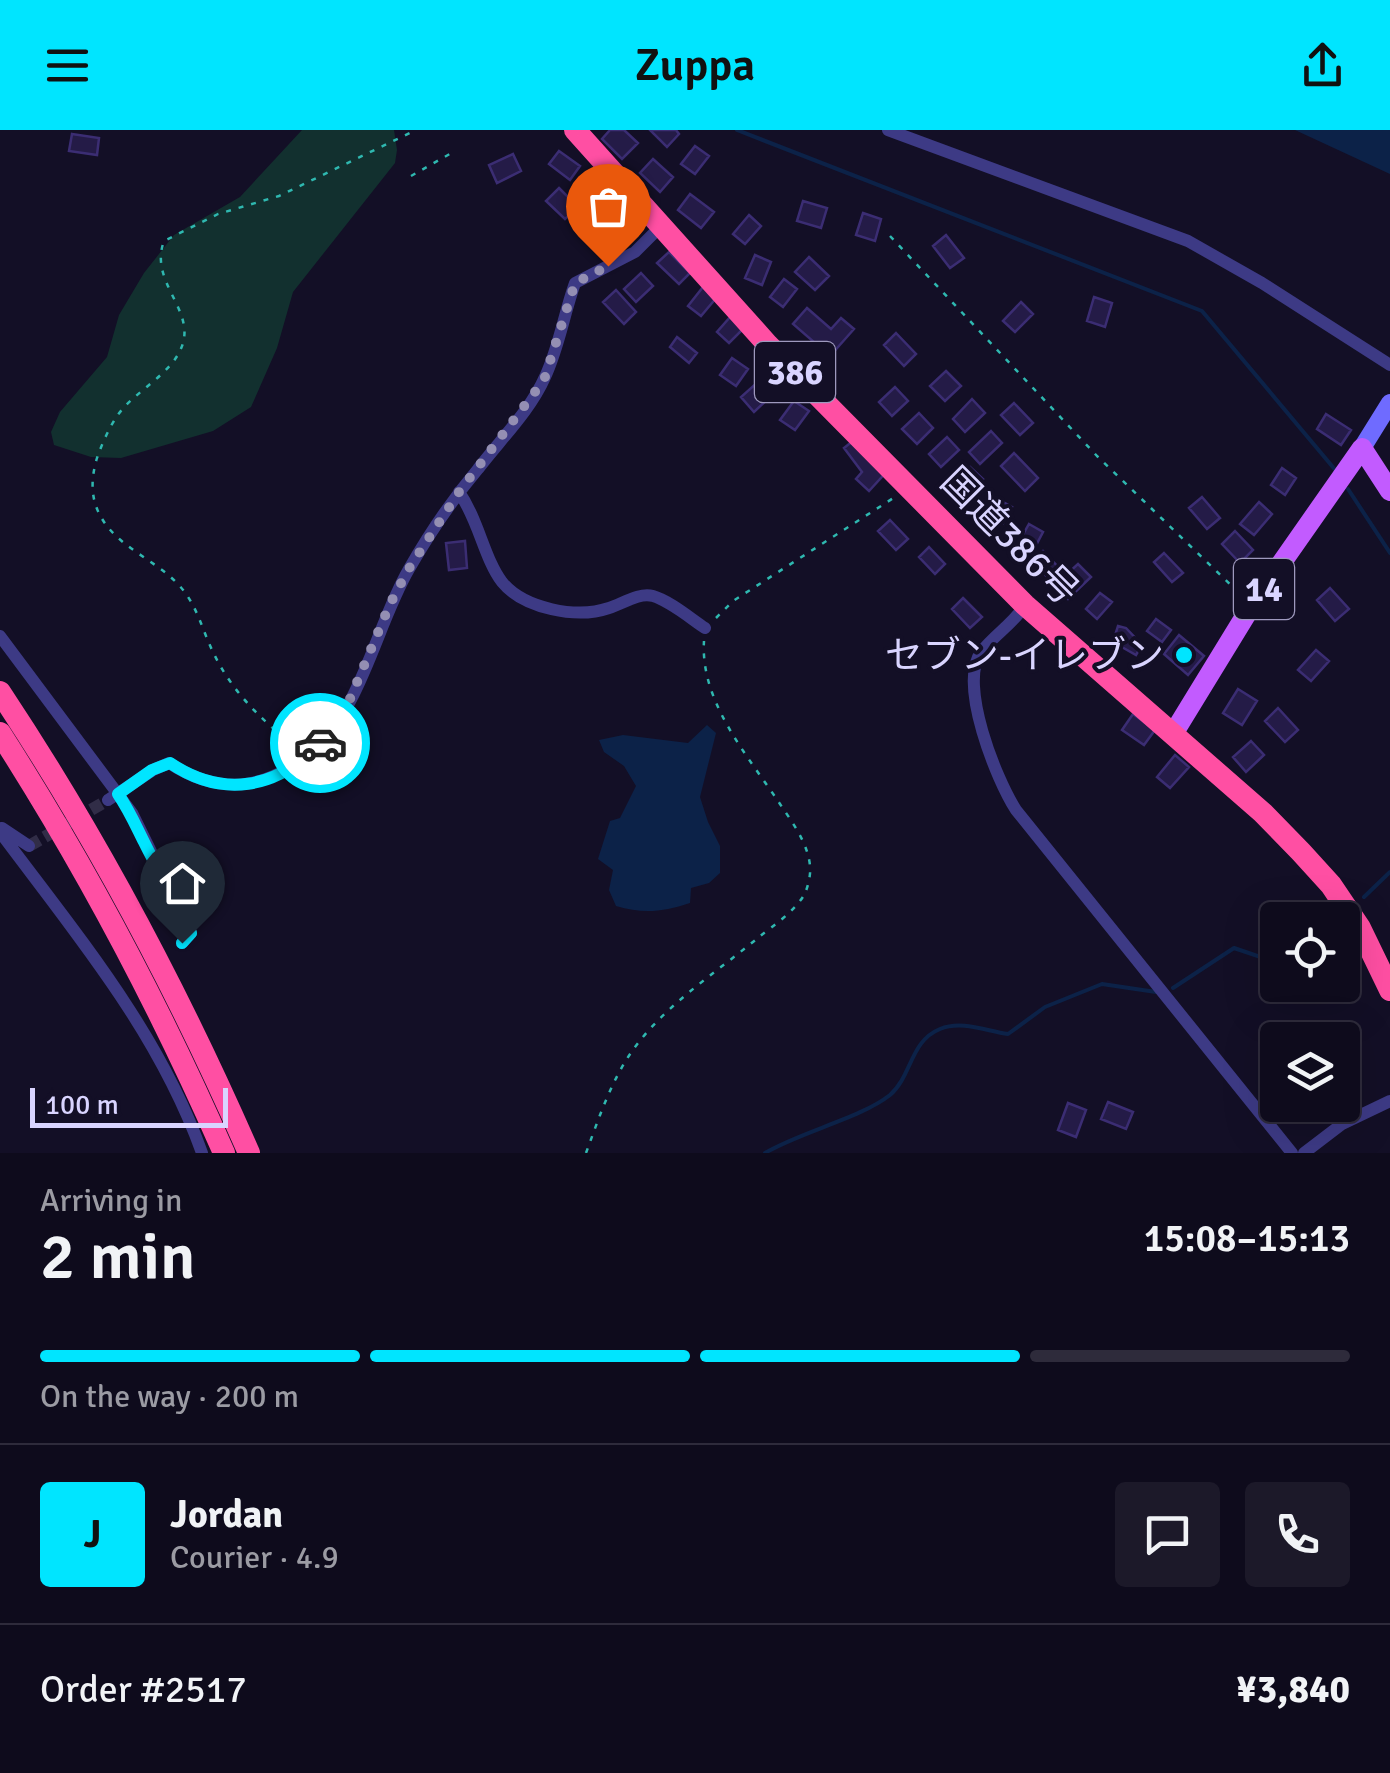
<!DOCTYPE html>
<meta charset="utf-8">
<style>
body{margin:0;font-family:Signika,"Noto Sans JP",sans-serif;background:#1c1929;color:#f1f3f6;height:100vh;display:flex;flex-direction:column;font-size:38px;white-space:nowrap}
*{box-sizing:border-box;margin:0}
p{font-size:32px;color:#9b9ba3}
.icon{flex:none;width:55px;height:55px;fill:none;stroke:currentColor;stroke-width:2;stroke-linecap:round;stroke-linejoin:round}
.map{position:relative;height:1023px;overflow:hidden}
.details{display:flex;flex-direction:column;background:#0e0b1c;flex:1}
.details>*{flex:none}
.fabs{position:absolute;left:1260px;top:772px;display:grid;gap:20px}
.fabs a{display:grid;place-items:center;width:100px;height:100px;border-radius:10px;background:#0e0b1c;box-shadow:0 10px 40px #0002,0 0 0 2px #2e2b3b;font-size:50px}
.scale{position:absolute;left:30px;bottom:25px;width:198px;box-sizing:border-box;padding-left:10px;border:5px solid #d9d4ff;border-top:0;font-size:28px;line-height:35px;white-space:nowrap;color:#d9d4ff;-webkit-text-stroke:8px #130f26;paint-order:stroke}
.pin{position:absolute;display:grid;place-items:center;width:85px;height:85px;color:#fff;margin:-102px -42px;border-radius:50% 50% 50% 0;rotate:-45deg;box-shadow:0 0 10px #0007}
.pin .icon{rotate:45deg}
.courier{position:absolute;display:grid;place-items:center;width:100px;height:100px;margin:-50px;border:8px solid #00e5ff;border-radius:50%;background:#fff;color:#222;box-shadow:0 2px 12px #0007}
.head em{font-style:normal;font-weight:600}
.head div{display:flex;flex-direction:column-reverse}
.head{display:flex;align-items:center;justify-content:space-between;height:170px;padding:0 40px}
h1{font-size:65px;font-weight:600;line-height:75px}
.bar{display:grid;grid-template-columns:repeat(4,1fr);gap:15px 10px;align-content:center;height:120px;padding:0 40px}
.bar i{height:12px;border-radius:8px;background:#2e2b3b}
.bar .active{background:#00e5ff}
.bar p{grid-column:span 4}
.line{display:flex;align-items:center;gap:25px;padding:0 40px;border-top:2px solid #2e2b3b}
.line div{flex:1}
.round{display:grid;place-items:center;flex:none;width:105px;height:105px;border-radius:10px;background:#1c1929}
header{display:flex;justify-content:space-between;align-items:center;height:130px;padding:0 40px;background:#00e5ff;color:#111;font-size:45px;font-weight:600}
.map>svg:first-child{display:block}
</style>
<header><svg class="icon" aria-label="menu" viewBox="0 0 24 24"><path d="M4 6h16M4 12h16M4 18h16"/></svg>Zuppa<svg class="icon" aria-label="share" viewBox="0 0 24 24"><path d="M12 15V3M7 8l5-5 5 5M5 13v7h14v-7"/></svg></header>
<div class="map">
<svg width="1390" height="1023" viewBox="0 0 1390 1023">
<rect width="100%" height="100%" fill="#130f26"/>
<path fill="#12302f" d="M302,0H394L397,20L395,33L293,162L277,218L251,277L213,301L121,328L91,327L54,315L51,302L60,282L107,227L119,185L144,143L174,105L240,67Z"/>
<path fill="#0c2248" d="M1295,0H1390V44Z
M707,595L716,603L700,667L708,692L720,716V743L709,753L691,758L690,773C663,782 643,784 616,776L609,760L613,740L598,729L610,691L620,688L636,656L624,636L604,622L599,610L623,605L688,613Z"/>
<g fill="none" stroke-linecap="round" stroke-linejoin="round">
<path stroke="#0c2248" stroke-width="4" d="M737,0L1202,181L1337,342
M1348,359L1390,423
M1364,767L1390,742
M1173,858L1234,818L1278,833
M765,1023C800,1002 861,988 890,965C912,946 910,911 940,899C962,890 986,901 1008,904L1045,877L1102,854L1156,862"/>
</g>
<path fill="#241b47" stroke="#3b2d73" stroke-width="2.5" d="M610,0H624L638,13L622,29L602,9Z
M650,0H676L679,4L667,17Z
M72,4L99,8L97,25L69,21Z
M695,16L709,26L695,44L681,34Z
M559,21L580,36L570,50L549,34Z
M513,24L521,41L497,53L489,35Z
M653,29L673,47L660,62L640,43Z
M559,58L578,77L565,89L546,71Z
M609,62L636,85L625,97L599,75Z
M690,64L714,82L701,98L678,80Z
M803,71L827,78L821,98L797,91Z
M863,83L881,89L875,111L856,105Z
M749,85L761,96L745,114L733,104Z
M946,105L964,128L950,138L933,116Z
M669,122L690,143L679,154L657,133Z
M755,125L771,132L762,155L745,148Z
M809,127L829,146L815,160L795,142Z
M641,143L653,156L636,172L624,159Z
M784,149L797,159L783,177L770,167Z
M703,157L717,167L701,186L688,176Z
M616,160L636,182L624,194L603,172Z
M1094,167L1112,173L1105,197L1087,191Z
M1021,172L1033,184L1015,202L1003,191Z
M807,178L831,199L841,188L854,199L830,226L793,194Z
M731,186L744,198L729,213L717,202Z
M896,203L916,224L904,236L884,215Z
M677,207L697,223L689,233L670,217Z
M732,228L748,239L736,256L720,245Z
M946,241L961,256L945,271L930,256Z
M759,251L772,265L754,282L741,267Z
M895,257L908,271L892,286L879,272Z
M972,269L985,283L965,302L953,289Z
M794,271L809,281L795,300L780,290Z
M1014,273L1033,293L1020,305L1001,285Z
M919,283L933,298L917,314L902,299Z
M1326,284L1351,300L1341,315L1317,299Z
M991,301L1002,313L980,334L969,322Z
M858,307L889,339L869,361L856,349L862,342L844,318Z
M947,307L959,320L941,337L929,324Z
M1014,323L1038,348L1025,361L1001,336Z
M970,337L983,349L967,366L954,354Z
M1282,338L1296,348L1285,365L1271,355Z
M1202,367L1220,388L1207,399L1189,378Z
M996,368L1012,377L1003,393L986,383Z
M1259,372L1272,384L1254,405L1240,394Z
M890,390L908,409L896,420L878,401Z
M1029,394L1043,402L1032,423L1017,415Z
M1235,401L1253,420L1240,433L1222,414Z
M465,411L467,438L449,440L446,413Z
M929,417L945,434L935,444L919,427Z
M1043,421L1066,445L1078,434L1091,447L1068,469L1032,431Z
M1164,423L1183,443L1172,452L1154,432Z
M1330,458L1349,479L1335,491L1317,470Z
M1100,463L1112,472L1097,489L1086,479Z
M963,468L982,487L970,498L952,479Z
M1156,489L1171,500L1162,512L1147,501Z
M1118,496L1126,498L1142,515L1136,525L1113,512Z
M1179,505L1204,526L1188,545L1164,524Z
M1316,520L1329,531L1311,551L1298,540Z
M1238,559L1257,571L1242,595L1223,583Z
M1278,578L1298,600L1285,612L1265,591Z
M1133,584L1155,600L1144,615L1122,600Z
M1251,611L1264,625L1246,642L1233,627Z
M1175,625L1189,637L1170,658L1157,647Z
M1108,972L1133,982L1126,999L1101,989Z
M1068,973L1086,980L1076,1007L1058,1000Z"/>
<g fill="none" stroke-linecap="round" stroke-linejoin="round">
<path stroke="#312d47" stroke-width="12" stroke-dasharray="12 6" stroke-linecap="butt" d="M29,716L108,670"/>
<path stroke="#2fb8b0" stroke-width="2.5" stroke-dasharray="5 8" stroke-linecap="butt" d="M411,46L455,21
M890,106L1097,326L1238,462
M716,488L733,471L895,367
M295,617C262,590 234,564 215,526C201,499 198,474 176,452C153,429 117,416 101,387C90,368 91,348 97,328C102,314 109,298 117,286C135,260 174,244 183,213C193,178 149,151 164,111L218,84L279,66L416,0
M586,1023C600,985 613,945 638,913C671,871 718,841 759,807C773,796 795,781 804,765C808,758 811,744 810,736C808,713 792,692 780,674C748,626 700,572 704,511"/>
<path stroke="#3d3a85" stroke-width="12" d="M888,0L1188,111L1262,153L1390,235
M459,362C479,391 484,428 502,452C524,479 577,489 609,478C622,474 639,462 653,466C670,471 690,488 705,498
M1025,475C1014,493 994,505 981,522C958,554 996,649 1016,680L1292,1023
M0,506L132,683L191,803L182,813
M108,670L153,640L169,633C221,667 268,660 314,619C362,577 377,494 409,439C429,404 452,370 478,339C500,310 530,281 545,247C559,217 564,184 575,153L635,122L662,95
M2,698L29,716
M0,702C76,804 159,902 202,1023
M1304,1023L1342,994L1390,971"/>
<path stroke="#6f6bff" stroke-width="18" d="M1362,318L1390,273"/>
<path stroke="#c25bff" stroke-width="20" d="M1173,604L1252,475L1362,318L1390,361"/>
<path stroke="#ff4fa3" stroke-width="22" d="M575,0L768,215L1025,475L1263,683L1301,722L1331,755L1360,798L1390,860
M0,562C97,708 179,863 249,1023
M0,603C86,737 160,877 224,1023"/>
</g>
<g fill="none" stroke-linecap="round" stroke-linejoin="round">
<path stroke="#948fb3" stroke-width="10" stroke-dasharray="0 18" d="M320,613L347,576L390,474L408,440L459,362L544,250L575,153L608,136"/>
<path stroke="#00e5ff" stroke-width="12" d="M182,813L191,803C178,771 159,743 144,712C135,694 129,680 118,664L152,640L170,633C222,668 276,660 320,613"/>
</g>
<circle fill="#00e5ff" stroke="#130f26" stroke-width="4" cx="1184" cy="525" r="10"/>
<g text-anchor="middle" stroke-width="8" stroke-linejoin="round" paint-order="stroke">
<g fill="#130f26" stroke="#9e99be" stroke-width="2.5">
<rect x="755" y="212" width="80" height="60" rx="8"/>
<rect x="1234" y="429" width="60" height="60" rx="8"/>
</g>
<g font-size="35" font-weight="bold" fill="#d9d4ff">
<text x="795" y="254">386</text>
<text x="1264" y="471">14</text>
</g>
<g font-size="38" fill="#d9d4ff" stroke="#130f26">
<text transform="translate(1010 406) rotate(45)" y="13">国道386号</text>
</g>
<g font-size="38" fill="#d9d4ff" stroke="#130f26" text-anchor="end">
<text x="1164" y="538">セブン-イレブン</text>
</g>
</g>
</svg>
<div class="fabs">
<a><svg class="icon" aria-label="locate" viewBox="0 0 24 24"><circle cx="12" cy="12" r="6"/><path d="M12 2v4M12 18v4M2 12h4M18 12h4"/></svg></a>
<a><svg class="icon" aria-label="layers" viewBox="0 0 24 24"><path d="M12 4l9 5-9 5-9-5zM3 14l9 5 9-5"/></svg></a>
</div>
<div class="scale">100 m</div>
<div class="pin" style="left:608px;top:136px;background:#ea580c"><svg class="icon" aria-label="bag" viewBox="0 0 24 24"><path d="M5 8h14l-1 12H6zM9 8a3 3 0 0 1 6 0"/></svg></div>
<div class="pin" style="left:182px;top:813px;background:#1f2937"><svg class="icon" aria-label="home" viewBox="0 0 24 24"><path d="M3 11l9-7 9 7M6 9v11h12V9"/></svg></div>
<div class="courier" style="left:320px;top:613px"><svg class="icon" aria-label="car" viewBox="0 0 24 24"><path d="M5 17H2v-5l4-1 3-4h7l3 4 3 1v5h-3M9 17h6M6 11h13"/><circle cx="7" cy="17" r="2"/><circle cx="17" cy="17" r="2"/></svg></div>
</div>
<section class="details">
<div class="head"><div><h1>2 min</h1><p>Arriving in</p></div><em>15:08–15:13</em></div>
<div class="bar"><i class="active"></i><i class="active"></i><i class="active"></i><i></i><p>On the way · 200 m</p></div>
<div class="line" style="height:180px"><b class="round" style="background:#00e5ff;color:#111">J</b><div><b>Jordan</b><p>Courier · 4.9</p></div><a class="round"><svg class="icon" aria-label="chat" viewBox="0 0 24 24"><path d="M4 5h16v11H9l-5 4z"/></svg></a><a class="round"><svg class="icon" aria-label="phone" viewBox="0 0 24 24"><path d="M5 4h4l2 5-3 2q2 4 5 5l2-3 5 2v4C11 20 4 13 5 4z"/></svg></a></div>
<div class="line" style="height:130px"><div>Order #2517</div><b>¥3,840</b></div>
</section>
